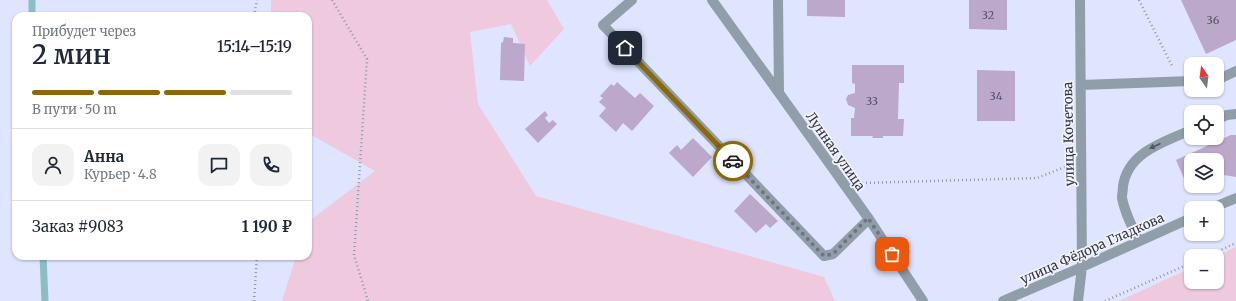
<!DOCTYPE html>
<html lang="ru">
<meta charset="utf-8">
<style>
body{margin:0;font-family:Merriweather,serif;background:#f2f2f3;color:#1f2937;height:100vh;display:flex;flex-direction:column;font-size:15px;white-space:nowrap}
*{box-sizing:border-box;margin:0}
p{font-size:13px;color:#747a83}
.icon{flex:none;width:22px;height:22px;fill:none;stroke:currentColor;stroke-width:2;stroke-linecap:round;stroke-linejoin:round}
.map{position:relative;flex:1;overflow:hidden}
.side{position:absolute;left:12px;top:12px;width:300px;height:248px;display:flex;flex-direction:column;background:#fff;border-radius:12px;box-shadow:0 1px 3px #0004}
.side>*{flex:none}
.needle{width:26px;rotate:346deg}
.tools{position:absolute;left:1184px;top:57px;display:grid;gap:8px}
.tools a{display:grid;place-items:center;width:40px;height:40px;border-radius:8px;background:#fff;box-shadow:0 1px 3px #0004;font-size:20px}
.pin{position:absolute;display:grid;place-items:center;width:34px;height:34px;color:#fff;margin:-17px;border-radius:8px;box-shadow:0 2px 6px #0006}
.courier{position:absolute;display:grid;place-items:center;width:40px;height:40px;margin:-20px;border:3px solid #8b6808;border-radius:50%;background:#fff;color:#222;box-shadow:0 1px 5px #0007}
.head em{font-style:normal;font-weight:600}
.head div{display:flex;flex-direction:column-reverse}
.head{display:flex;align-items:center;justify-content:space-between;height:68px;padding:0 20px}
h1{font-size:26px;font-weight:600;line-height:30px}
.bar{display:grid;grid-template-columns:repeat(4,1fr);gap:6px 4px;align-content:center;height:48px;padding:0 20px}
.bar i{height:5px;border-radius:3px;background:#e0e1e3}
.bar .selected{background:#8b6808}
.bar p{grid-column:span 4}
.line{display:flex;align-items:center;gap:10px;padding:0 20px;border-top:1px solid #e0e1e3}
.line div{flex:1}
.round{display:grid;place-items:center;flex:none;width:42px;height:42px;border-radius:12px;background:#f2f2f3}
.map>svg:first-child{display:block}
</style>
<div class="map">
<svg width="1236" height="301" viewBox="0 0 1236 301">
<rect width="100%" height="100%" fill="#dfe4ff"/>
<path fill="#efcadf" d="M271,0H547L564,29L530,66L511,24L470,32L478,104L536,196L824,277L835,301H282L296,256H308V222L375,171L308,133V16H271Z
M1236,247V301H1119L1191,268V282H1217L1216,256Z"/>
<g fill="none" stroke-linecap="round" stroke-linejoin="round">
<path stroke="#8cbdc5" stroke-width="7" d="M32,0V16
M43,256L45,301"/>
</g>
<path fill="#bba8ca" d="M807,0H845V17L807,16Z
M969,0H1007V30L969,29Z
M1181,0H1236V40L1206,54Z
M504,37L513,38V43L525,44L524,81L500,80L501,43L503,42Z
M852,65H904V83H899L898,119H904L903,136H883V138H872L873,136H851V118H854L855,108L848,105L846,99L848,95L855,93V84L852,83Z
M977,70L1015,71V121H977Z
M617,82L635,98L640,93L654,106L632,131L623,123L616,132L599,116L606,108L599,102L603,98L600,96L611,84L614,86Z
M545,111L548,115L545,118L549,123L553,120L557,124L538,143L525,129Z
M1231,135H1236V177L1224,175L1217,178V160H1191V186H1199L1189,190L1176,160Z
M693,138L712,157L693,177L669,153L677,145L681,150Z
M750,194L778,221L770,228L766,224L756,233L734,211Z"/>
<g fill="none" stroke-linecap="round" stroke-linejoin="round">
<path stroke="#9397aa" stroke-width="2.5" stroke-dasharray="1 3" stroke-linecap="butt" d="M332,0L367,59L354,255L368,301
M1139,0L1172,66
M254,16L257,0
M862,183L1037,178L1065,167
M1207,256L1236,243
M254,301L257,256
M1105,301L1191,263"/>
<path stroke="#909eaa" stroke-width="10" d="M632,0L603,25L824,256L833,254L869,219
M712,0L779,93
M778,0L779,93L869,219L923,301
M1217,80L1236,71
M1081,85L1191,81
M1217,119L1227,115L1236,114
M1212,208L1236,198
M1139,241C1132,227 1125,213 1122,198C1122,194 1123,190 1123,186C1128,152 1164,142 1191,130
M1003,301L1082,267L1191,218
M1078,301L1082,267L1080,0"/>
</g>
<defs><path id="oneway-solid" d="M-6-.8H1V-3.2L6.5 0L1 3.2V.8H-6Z"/></defs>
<use fill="#505560" href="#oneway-solid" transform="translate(1155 146) rotate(156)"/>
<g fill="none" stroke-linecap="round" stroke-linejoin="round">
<path stroke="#707383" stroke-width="4" stroke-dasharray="0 7.2" d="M733,161L824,256L833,254L868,218L892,254"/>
<path stroke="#8b6808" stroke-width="5" d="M625,48L733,161"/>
</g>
<g text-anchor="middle" stroke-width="3.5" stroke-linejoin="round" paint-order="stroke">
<g font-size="11" fill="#565262">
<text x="988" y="19">32</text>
<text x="1213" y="24">36</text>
<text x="996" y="100">34</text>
<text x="872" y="105">33</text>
</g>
<g font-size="13" fill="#343640" stroke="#f0f2fd">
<text transform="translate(1068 134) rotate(-91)" y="5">улица Кочетова</text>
<text transform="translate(836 151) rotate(55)" y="5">Лунная улица</text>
<text transform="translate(1092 248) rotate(-24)" y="5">улица Фёдора Гладкова</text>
</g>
</g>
</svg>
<div class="tools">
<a><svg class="needle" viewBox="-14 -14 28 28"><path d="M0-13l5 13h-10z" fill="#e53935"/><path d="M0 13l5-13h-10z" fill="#747a83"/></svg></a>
<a><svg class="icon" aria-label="locate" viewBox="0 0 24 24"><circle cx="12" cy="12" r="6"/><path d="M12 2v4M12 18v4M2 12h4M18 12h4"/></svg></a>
<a><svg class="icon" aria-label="layers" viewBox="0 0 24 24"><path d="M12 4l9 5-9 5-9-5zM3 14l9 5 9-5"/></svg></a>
<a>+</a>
<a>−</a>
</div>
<div class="pin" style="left:892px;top:254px;background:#ea580c"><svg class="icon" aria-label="bag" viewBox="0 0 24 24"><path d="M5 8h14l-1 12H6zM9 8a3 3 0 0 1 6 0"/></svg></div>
<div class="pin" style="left:625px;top:48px;background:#1f2937"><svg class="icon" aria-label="home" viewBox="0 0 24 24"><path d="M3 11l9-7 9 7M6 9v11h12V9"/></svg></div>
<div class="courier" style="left:733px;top:161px"><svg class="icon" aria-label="car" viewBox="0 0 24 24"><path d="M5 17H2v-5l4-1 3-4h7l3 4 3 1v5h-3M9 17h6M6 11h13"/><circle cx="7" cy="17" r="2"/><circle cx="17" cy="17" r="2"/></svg></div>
<section class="side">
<div class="head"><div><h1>2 мин</h1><p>Прибудет через</p></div><em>15:14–15:19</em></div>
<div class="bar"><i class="selected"></i><i class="selected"></i><i class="selected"></i><i></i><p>В пути · 50 m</p></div>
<div class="line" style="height:72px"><a class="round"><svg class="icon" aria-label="person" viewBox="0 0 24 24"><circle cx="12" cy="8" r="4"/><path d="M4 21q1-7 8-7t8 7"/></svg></a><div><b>Анна</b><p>Курьер · 4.8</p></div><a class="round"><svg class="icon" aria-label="chat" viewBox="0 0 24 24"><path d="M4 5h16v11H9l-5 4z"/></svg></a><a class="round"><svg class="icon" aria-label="phone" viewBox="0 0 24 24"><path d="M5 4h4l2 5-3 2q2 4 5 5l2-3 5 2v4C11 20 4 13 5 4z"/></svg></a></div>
<div class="line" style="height:52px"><div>Заказ #9083</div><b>1 190 ₽</b></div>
</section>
</div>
